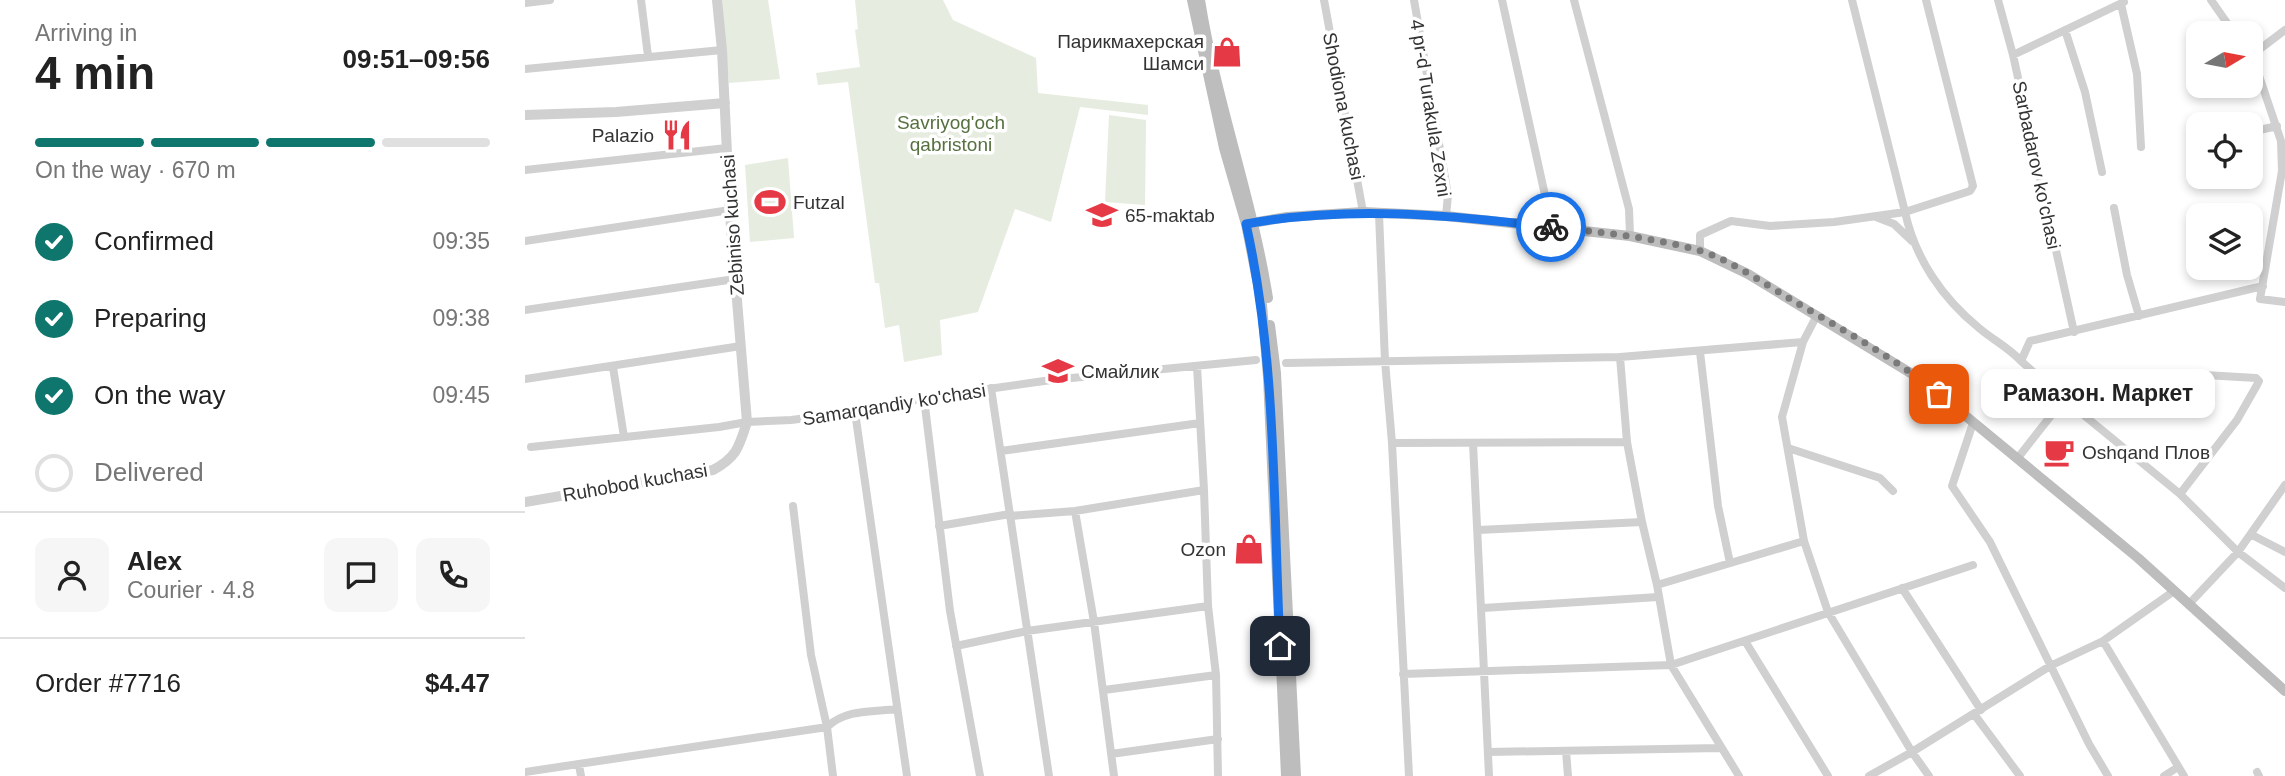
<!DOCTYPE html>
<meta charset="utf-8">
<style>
body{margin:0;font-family:Helvetica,sans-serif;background:#f6f6f6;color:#222;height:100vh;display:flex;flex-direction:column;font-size:26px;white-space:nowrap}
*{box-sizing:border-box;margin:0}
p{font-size:23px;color:#767676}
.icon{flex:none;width:38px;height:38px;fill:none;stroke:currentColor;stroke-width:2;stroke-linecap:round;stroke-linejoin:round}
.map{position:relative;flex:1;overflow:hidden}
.drawer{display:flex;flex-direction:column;background:#fff;width:525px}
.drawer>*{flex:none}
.needle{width:46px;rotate:80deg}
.buttons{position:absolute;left:1661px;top:21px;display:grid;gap:14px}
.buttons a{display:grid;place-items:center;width:77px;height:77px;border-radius:14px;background:#fff;box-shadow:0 4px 10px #0003;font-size:35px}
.pin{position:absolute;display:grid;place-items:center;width:60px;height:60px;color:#fff;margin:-30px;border-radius:14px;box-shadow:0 4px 10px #0006}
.courier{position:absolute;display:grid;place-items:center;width:70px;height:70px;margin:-35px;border:5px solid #1a73e8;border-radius:50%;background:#fff;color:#222;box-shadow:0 2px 9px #0007}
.bubble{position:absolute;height:49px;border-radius:14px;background:#fff;box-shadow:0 4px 10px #0003;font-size:23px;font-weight:600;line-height:49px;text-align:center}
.head em{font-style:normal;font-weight:600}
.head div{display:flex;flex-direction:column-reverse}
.head{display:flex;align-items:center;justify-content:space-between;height:119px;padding:0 35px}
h1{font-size:46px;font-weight:600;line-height:52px}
.bar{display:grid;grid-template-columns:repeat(4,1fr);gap:10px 7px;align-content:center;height:84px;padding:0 35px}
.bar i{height:9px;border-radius:5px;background:#e0e0e0}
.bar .active{background:#0f766e}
.bar p{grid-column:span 4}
.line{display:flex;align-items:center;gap:18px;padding:0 35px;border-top:2px solid #e0e0e0}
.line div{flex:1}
.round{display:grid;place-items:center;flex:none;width:74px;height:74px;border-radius:14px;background:#f6f6f6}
ol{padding:0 35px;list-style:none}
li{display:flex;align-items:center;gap:21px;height:77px}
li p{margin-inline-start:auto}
li .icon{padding:7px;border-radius:50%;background:#0f766e;color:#fff;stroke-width:4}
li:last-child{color:#767676}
li i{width:38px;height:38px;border:4px solid #e0e0e0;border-radius:50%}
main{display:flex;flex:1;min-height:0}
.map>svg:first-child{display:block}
</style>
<main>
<section class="drawer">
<div class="head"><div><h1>4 min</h1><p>Arriving in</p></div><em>09:51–09:56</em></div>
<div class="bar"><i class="active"></i><i class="active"></i><i class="active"></i><i></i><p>On the way · 670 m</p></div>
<ol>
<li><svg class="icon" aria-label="check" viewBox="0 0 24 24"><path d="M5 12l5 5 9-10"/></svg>Confirmed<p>09:35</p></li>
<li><svg class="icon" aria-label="check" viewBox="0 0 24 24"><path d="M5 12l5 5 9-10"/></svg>Preparing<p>09:38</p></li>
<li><svg class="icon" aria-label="check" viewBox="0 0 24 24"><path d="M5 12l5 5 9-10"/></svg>On the way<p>09:45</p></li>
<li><i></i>Delivered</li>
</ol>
<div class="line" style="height:126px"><a class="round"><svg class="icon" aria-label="person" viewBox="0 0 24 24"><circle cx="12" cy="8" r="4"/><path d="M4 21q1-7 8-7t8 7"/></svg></a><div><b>Alex</b><p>Courier · 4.8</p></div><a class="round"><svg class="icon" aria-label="chat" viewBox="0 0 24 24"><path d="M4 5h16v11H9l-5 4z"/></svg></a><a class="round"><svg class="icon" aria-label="phone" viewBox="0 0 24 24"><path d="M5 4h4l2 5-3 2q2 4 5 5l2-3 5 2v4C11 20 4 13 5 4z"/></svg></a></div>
<div class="line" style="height:91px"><div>Order #7716</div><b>$4.47</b></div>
</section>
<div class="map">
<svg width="1760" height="776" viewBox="0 0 1760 776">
<rect width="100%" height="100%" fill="#fff"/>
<path fill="#e6ecdf" d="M196,0H243L255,79L204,83Z
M330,0H418L428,20L511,58L513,93L623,105V115L555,107L526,222L490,209L453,312L415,320L417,355L379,362L374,325L360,328L354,283H350L323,82L293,85L291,73L335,67L330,30L333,29Z
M584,115L621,120L620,205L580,202Z
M263,158L269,238L225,242L220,165Z"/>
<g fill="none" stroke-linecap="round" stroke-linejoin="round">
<path stroke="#d0d0d0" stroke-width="8" d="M116,0L123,56
M799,0L838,212
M889,0L923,195L921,216
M977,0L1027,227
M1049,0L1104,209L1105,236
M1401,0L1448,186L1445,191L1380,212C1390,258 1417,298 1454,328C1468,340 1483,347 1496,361
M1473,0L1488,55L1549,332
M1686,0L1709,33
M0,3L25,0
M1596,4L1612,74L1616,147
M1540,30L1560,92L1577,172
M1760,30L1727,55L1756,141L1757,171L1735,299L1760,302
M1488,55L1599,2
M0,69L197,50
M1726,132L1752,126
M0,170L202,148
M1589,208L1602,275L1614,316
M854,214L860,361L867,443L884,776
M1351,217L1369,224L1387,241
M0,241L205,210
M1175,251V235L1206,221L1245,226L1309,222L1380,212L1327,0
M0,310L210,279
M1292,315L1278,342L1257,417L1279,541L1303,612L1387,752L1404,776
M1175,352L1193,506L1205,563
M1095,357L1102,442L1117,522L1132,585L1146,665L1214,776
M761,363L1095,357L1278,342
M672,366L679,490L683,606L691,675L693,776
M88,367L99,437
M0,379L216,346
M466,388L524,776
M399,398L425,611L455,776
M1544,403L1655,494
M1545,404L1680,375L1731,378L1734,381L1732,385L1712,420L1655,494L1713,552L1760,588
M330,412L382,776
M1448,423L1427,486L1465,542L1564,744L1583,776
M867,443L1102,442
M948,443L964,776
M6,447L194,427L222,422L266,420L330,412L399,398L526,380L731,360
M1263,448L1355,478L1368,491
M476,451L675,423
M1492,459L1539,399L1496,361L1505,341L1738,286
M268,506L286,655L302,727L308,776
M550,511L569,622L589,776
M485,516L550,511L679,490
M414,526L485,514
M953,530L1117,522
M1727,535L1760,552
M1132,585L1279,541
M1377,588L1456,710
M1664,604L1713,552L1760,485
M958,608L1133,597
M1220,641L1303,776
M1578,641L1659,776
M431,646L502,631L683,606
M878,674L1146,665L1448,565
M579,690L691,675
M1449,714L1495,776
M1041,751L1043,776
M964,752L1196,748
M586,754L693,739
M54,765L56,776
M0,772L302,727C321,709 347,712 372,709
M1732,772L1734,776
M1344,776L1387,752L1525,666L1578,641L1649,591
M1639,776L1653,767"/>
<path stroke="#d0d0d0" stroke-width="10" d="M0,115L91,112L200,103
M0,502L188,470C212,457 214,447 222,422L205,215L197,50L192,0"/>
<path stroke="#bdbdbd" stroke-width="10" d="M667,0L699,148L721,224L737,305L743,377L761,776
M675,0C691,101 727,197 743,298
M721,224L762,217L838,212L921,216L1105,236L1175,251L1223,274L1397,380L1613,558L1760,691
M745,325L751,373L771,776"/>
</g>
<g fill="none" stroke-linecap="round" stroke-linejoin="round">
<path stroke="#7a7a7a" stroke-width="7" stroke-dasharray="0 12.6" d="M1026,227C1075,232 1125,237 1173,250C1204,259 1238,283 1267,300C1316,329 1370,358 1414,394"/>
<path stroke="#1a73e8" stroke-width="9" d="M755,646C748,506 752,362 721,224C822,205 924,215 1026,227"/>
</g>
<defs>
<g id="shop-bare" transform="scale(2.415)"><path d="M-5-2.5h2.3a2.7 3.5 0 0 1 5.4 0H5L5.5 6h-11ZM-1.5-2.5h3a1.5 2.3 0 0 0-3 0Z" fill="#e63946" stroke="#fff" stroke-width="2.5" paint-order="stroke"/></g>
<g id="restaurant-bare" transform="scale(2.415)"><path d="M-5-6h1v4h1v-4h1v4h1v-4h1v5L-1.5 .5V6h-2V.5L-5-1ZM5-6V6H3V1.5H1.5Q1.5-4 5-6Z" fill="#e63946" stroke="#fff" stroke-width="2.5" paint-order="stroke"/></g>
<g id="stadium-bare" transform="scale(2.415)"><path d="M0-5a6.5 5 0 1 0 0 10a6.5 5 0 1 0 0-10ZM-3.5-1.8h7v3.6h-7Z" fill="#e63946" stroke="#fff" stroke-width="2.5" paint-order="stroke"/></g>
<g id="school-bare" transform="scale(2.415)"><path d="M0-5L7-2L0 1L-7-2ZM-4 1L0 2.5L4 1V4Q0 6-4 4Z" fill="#e63946" stroke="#fff" stroke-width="2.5" paint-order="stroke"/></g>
<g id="cafe-bare" transform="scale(2.415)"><path d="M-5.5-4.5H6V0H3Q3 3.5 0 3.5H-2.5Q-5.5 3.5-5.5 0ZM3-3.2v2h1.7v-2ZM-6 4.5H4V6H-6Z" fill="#e63946" stroke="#fff" stroke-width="2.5" paint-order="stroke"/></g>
</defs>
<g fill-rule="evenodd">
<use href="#shop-bare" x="702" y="52"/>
<use href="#restaurant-bare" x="152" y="135"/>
<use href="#stadium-bare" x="245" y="202"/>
<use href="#school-bare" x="577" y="215"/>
<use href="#school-bare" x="533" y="371"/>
<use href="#cafe-bare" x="1534" y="452"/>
<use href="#shop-bare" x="724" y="549"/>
</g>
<g text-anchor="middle" stroke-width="7" stroke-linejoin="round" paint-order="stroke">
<g font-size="19" fill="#333" stroke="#fff" text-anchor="start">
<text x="679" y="48" text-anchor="end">Парикмахерская<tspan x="679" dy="22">Шамси</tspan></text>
<text x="129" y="142" text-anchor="end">Palazio</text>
<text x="268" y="209">Futzal</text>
<text x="600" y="222">65-maktab</text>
<text x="556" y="378">Смайлик</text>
<text x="1557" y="459">Oshqand Плов</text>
<text x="701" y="556" text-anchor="end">Ozon</text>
</g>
<g font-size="19" fill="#333" stroke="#fff">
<text transform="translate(819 106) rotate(79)" y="7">Shodiona kuchasi</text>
<text transform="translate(906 108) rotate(81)" y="7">4 pr-d Turakula Zexni</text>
<text transform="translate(1512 165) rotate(78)" y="7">Sarbadarov ko'chasi</text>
<text transform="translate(207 225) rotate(-94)" y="7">Zebiniso kuchasi</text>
<text transform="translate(369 404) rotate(-9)" y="7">Samarqandiy ko'chasi</text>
<text transform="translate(110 482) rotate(-10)" y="7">Ruhobod kuchasi</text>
</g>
<g font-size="19" fill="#56703f" stroke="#fff">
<text x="426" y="129">Savriyog'och<tspan x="426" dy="22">qabristoni</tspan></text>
</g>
</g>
</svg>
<div class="buttons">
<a><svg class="needle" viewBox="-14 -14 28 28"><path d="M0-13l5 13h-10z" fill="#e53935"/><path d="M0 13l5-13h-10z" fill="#767676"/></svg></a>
<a><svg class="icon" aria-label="locate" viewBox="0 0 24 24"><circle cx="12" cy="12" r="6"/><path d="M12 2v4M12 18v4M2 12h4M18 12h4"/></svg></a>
<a><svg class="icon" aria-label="layers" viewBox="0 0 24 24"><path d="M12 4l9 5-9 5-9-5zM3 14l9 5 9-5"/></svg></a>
</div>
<div class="pin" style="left:1414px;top:394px;background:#ea580c"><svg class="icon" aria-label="bag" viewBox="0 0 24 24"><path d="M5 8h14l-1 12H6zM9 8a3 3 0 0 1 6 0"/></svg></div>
<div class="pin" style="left:755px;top:646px;background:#1f2937"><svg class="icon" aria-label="home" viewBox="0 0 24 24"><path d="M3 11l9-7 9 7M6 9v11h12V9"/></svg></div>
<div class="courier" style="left:1026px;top:227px"><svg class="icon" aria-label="bike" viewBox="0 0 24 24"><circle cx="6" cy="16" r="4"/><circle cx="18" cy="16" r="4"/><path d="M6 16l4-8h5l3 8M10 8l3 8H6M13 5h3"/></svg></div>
<div class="bubble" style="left:1456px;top:369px;width:234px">Рамазон. Маркет</div>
</div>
</main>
